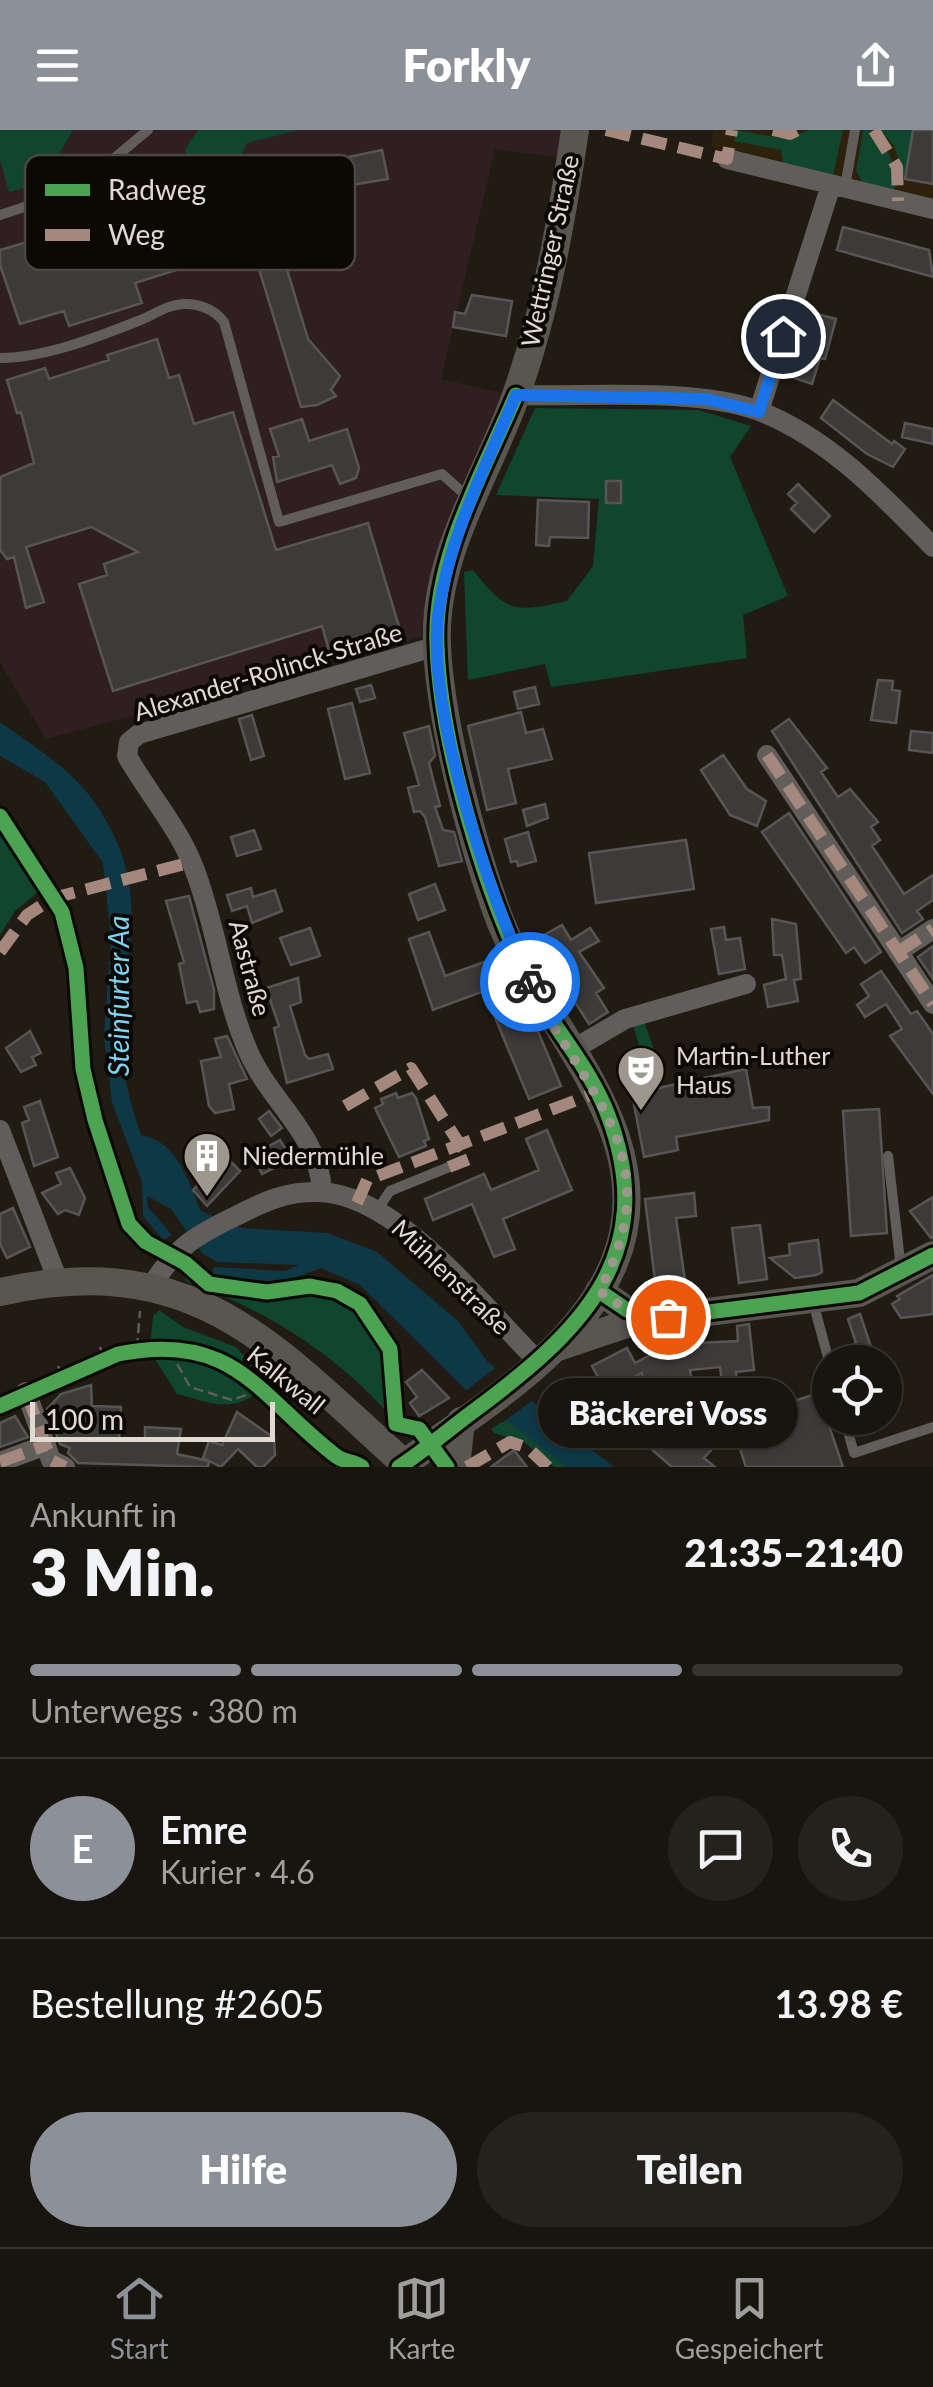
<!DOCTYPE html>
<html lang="de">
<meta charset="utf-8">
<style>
body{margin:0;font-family:Lato,sans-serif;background:#25221c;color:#f1f3f6;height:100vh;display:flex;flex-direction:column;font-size:38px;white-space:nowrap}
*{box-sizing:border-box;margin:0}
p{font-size:32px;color:#9f9f9e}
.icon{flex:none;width:55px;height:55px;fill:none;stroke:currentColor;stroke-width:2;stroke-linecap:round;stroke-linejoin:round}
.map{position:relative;height:1337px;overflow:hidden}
.details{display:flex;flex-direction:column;background:#18150e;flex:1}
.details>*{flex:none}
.buttons{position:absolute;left:812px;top:1215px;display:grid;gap:20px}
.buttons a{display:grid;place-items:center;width:90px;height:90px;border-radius:50%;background:#18150e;box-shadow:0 2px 8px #0004,0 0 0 2px #36342e;font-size:50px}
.scale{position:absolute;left:30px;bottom:25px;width:245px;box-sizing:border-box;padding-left:10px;border:5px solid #e0dad0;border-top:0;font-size:28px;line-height:35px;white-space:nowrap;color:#e0dad0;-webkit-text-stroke:8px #0c0803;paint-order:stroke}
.pin{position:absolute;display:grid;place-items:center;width:85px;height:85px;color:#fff;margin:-42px;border:5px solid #fff;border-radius:50%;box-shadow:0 2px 10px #0007}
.courier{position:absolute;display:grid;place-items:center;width:100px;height:100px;margin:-50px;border:8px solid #1a73e8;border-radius:50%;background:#fff;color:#222;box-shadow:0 2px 12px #0007}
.bubble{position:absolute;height:70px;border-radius:35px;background:#18150e;box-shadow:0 2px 8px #0004,0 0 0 2px #36342e;font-size:32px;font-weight:800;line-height:70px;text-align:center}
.head em{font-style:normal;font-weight:800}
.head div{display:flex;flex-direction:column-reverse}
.head{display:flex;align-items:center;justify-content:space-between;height:170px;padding:0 30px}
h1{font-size:65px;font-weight:800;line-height:75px}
.bar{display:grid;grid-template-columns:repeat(4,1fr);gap:15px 10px;align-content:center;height:120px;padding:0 30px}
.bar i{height:12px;border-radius:8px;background:#36342e}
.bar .current{background:#8c9099}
.bar p{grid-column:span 4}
.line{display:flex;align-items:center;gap:25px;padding:0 30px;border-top:2px solid #36342e}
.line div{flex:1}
.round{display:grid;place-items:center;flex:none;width:105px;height:105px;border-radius:52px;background:#25221c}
.primary-button{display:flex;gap:20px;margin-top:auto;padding:20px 30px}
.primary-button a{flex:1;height:115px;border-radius:60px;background:#8c9099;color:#fff;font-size:40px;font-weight:800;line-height:115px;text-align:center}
.primary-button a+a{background:#25221c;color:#f1f3f6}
header{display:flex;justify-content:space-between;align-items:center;height:130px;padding:0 30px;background:#8c9099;color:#fff;font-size:45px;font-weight:800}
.dock{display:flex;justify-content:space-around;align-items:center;height:140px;border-top:2px solid #36342e;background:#18150e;font-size:28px;color:#9f9f9e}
.dock a{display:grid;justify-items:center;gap:5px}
.dock .current{color:#8c9099}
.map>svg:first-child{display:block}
</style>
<header><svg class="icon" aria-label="menu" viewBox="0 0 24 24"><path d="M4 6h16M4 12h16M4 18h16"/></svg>Forkly<svg class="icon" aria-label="share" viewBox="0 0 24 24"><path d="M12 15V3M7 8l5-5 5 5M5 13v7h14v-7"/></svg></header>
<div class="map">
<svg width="933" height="1337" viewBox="0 0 933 1337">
<rect width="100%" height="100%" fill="#201c13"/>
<path fill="#2d210c" d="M714,0H933V70L711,17Z"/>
<path fill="#301f20" d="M0,0H566L561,28L495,19L441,249L501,263L431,443L421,507L46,609L0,533Z"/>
<path fill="#10452e" d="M0,0H73L42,53L9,62L0,30Z
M198,0H299L247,13L217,78L127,105L116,69L186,46L185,19Z
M736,0L785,9L810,0H843L833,46L783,34L781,20L734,11Z
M863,0H871C886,13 901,41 894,61L863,53L856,41Z
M881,0H913L905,49L894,16Z
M535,278L698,280L751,296L730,327L788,466L743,485L747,528L551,557L545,534L468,550L464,442L473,440C507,483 514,483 567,471L593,436L599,369L496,365Z
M0,697L42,759L15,781L0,805Z
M644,891L660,937L646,941L633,895Z
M180,1134C191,1141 198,1153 210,1158C230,1164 259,1166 280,1164C292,1164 305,1158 318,1161C375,1171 397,1228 391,1279L386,1281C331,1220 262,1179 186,1151Z
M159,1180L183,1197L236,1217L254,1237L215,1222L145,1216L151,1208L153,1186Z
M152,1224L240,1242L264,1258C230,1284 216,1274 177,1264Z
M506,1289L567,1337H554L524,1312L494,1303L491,1299Z"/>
<path fill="#0f3846" d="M0,592C30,614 66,635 89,665C162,762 118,827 124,931C125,957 133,981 141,1005C178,1012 187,1049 201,1081L242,1098L327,1103L377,1122L458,1191L487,1231L545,1283L614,1337H567L464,1258L360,1155L321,1138L283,1152L212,1147L214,1137L285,1141L299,1135L217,1132L202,1123L171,1079L147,1066L148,1077L172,1105L163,1110L143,1086L142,1052L112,972L104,905L111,807L103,733L45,652L0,626Z"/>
<path fill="#201c13" d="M495,1238L536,1268L502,1293L463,1263Z"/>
<path fill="#3d3a3a" stroke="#585555" stroke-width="2.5" d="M913,0H933V54L905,49Z
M382,20L388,49L345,56L339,29Z
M270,83L308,209L340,246L331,260L336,266L317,275L301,277L252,116L135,153L142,173L69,196L64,181L20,194L0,135V120L115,86L127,127L174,113L169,97L187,91L192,107Z
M843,97L929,120L933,147L837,120Z
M472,165L512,171L506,206L453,197L455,182L465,184Z
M813,183L836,189L825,229L820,228L812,254L791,247Z
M157,209L169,248L179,245L194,294L233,282L276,420L368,393L400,500L329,521L322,496L113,561L79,454L107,445L104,434L138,422L91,397L26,417L44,472L26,478L14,427L7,429L0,420V347L34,333L21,282L17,283L7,250L45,238L49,249L109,230L107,225Z
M833,270L892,314L894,311L905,319L893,337L867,324L821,288Z
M302,289L309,311L347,299L359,338L356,348L340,354L332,335L277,352L273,327L279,326L270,299Z
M905,293L933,299V314L902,307Z
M606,351H621V373H606Z
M798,354L830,386L814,402L791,379L797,373L788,364Z
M538,370L589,372L588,408L550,407L549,416L536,415Z
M878,550L893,551L892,560L900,561L896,593L871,590Z
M371,555L375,568L360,572L356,559Z
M535,557L539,574L518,579L514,562Z
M352,573L370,643L345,649L328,579Z
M521,582L526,603L543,599L552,629L508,639L516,673L487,680L468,596Z
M252,585L264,626L251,630L239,589Z
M789,589L827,638L821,642L838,667L850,659L878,692L871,697L880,710L872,716L904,764L933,745V770L917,781L923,789L902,803L772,601Z
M429,596L435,626L429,633L440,676L435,677L443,700L454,702L462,731L439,736L425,687L420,681L414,682L408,658L419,655L404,603Z
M911,601L933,603V623L909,620Z
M723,625L747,659L766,671L757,696L730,685L701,640Z
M545,674L548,688L527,696L523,680Z
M789,683L881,822L865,833L854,817L846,823L762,702Z
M254,700L261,719L237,726L231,707Z
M528,702L536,731L518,736L517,731L511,732L505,709Z
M686,710L694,759L596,773L589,723Z
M435,754L445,780L418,790L409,764Z
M251,758L253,767L275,760L282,781L252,793L247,776L232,781L227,765Z
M189,766L214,860V879L200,882L197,871L187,873L179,834L184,832L166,771Z
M772,789L796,794L801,849L794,850L798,871L768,877L764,855L786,849L782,825H774Z
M562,795L571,810L590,798L599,811L579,822L604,858L596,863L608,882L589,894L553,838L547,841L530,813Z
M724,797L726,810L740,808L745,839L719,844L711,799Z
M310,798L320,826L291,835L280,808Z
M429,802L445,846L498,827L523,896L534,892L561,956L529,969L484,861L433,880L409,809Z
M933,816V849L918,827Z
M881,841L911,884L917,881L933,904V964L890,906L902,899L886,874L865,887L857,875L869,866L861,854Z
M298,848L301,872L290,876L305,925L309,929L328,924L333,939L287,953L274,898L279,896L266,858Z
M30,901L41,923L32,927L36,935L21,942L6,918Z
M227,906L247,949L229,954L234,979L215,983L209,976L201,931L221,927L215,909Z
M746,939L753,978L769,977V990L676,1007L678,1020L644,1027L632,964L639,962L644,953L649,960Z
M396,963L398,968L412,963L416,968L429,1009L424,1011L426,1016L399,1027L375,978L383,974L381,969Z
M40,971L58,1027L34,1036L22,993L29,990L24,977Z
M879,979L887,1103L851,1106L843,981Z
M269,981L282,998L271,1006L259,989Z
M547,1000L572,1060L503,1089L515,1119L494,1127L472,1074L433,1090L425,1069L484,1044L491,1060L539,1040L526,1009Z
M280,1010L292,1029L262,1044L253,1025Z
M219,1020L240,1041L207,1076L193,1060L208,1045L201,1038Z
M70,1038L85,1068L79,1085L65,1080L58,1084L42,1063L61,1054L56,1043Z
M694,1063L696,1086L676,1088L687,1164L657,1167L645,1069Z
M933,1067V1108H931L910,1081Z
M13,1078L30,1117L7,1128L0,1114V1084Z
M760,1095L767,1149L739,1153L732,1098Z
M818,1110L822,1142L816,1145L795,1148L770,1128L790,1125L789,1114Z
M933,1145V1184L901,1188L892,1174L900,1169L897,1166Z
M860,1184L876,1232H858L852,1215L856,1213L848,1189Z
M749,1194L754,1240L736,1242L738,1263L724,1265L720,1237L690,1240L693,1260L645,1266L642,1243L606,1262L592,1236L627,1218L635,1233L656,1222V1215L738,1211L737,1196Z
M422,1240L449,1268L419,1286L410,1273L417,1267L406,1252Z
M91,1255L92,1276L121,1277L119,1309H145V1297L181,1299L177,1324L209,1331L208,1337L78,1333L68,1323L70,1318L60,1314L47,1279L61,1264Z
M818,1263L843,1337H746L731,1292Z
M674,1276L714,1317L704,1328L715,1337H672L643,1312Z
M237,1282L274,1308L275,1325L263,1337H257L238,1319L221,1337L203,1328L209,1311L222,1315Z
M15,1286L28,1307L0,1317V1293Z
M514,1320L527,1337H491Z"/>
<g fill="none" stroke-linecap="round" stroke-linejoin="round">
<path stroke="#5f5d59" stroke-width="2.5" stroke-dasharray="10 5" stroke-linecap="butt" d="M191,1138C252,1193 353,1113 389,1217C397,1239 395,1271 396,1294L412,1299
M100,1217L104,1228
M137,1218L140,1181
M170,1221L190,1257L232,1270L262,1259
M58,1236L63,1246
M42,1256C110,1230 166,1198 240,1238C277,1259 302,1300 336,1326C345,1333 353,1330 362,1337"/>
<path stroke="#605d5a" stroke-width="10" d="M845,57L855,0
M0,85L76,60L148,0
M0,228C44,228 98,207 138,191C154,185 166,175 183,174C199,173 215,180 224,192L279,392L442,344L471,370
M888,1026L901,1139
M378,1079L390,1061L449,1037
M813,1172L830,1235
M844,1288L854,1323L933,1297"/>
<path stroke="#605d5a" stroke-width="20" d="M727,29L933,79
M516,265C586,267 695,257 759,281C829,308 882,365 933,417
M759,281L831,55
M767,625L933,874
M898,822L933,799
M572,920L625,889L746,854
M0,1000L58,1151
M322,1061C319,1004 270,972 248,921C223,863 217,797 194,738C179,698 148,663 127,626L129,612L139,604L437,516
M151,1156C177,1116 196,1105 238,1085C265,1071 288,1061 318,1062C398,1063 485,1180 539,1232
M26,1262L51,1330L65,1337
M0,1332L46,1315"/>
<path stroke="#595650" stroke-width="28" d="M599,1161L627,1180L668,1187L859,1163L933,1125
M0,1162C197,1118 274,1217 408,1337
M558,1217L647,1187
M404,1334C479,1278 577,1223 614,1133C668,1002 536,894 496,780C471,709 440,590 437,515C433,425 487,347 516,265C546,181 562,88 575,0
M456,1337L461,1291"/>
<path stroke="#a5887d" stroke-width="12" stroke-dasharray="25 12" stroke-linecap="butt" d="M606,0L727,29L732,0
M773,0L790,4L798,0
M874,0L897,37L898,71
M767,625L933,874
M0,822L27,785L53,768L192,732
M898,822L933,799
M345,976L411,938L469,1029L449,1037
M357,1073L367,1050L598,962
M26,1262L51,1330L65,1337
M0,1332L46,1315
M467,1337L510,1312L528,1318L548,1337"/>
<g stroke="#0c0803" stroke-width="21">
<path id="cycleway" d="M0,686L62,782L76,838L83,939L95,990L129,1094L146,1112L185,1133L209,1154L267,1162L310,1156L337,1161L360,1174L390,1219L396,1294L419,1299L447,1337
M599,1161L627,1180L668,1187L859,1163L933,1125
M0,1276L118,1224C235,1200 259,1267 336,1326C345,1333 353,1330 362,1337
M399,1337C424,1321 447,1301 471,1283C578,1204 662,1127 608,985C590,937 554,900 531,855C486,766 440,614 437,515C433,428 483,343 516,265"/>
</g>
<use href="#cycleway" stroke="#4ca352" stroke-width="15"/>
</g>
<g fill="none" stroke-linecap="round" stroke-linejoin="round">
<path stroke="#9d988e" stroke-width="10" stroke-dasharray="0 18" d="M530,852C583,964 673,1025 599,1161L627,1180L668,1187"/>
<path stroke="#1a73e8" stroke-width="12" d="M530,852C489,766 424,573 439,479C450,404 487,334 516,265L706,269L759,282L783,206"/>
</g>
<defs>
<g id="theatre-pin" transform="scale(2.5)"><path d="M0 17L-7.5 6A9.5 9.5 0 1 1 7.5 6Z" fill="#9d988e" stroke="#0c0803"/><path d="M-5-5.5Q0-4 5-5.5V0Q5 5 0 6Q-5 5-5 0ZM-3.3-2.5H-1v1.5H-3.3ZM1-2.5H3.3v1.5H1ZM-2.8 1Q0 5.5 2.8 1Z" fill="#fff"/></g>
<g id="building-pin" transform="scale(2.5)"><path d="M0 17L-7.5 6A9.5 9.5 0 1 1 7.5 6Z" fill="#9d988e" stroke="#0c0803"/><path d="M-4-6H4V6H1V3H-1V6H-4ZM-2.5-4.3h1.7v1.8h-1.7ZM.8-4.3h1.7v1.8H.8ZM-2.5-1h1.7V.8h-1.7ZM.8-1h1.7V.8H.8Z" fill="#fff"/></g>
</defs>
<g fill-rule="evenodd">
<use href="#theatre-pin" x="641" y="940"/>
<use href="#building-pin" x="207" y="1026"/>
</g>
<g text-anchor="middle" stroke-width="8" stroke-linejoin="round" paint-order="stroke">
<g font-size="25" fill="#e0dad0" stroke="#0c0803">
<text transform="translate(550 121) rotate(-78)" y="9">Wettringer Straße</text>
<text transform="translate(268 542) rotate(-17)" y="9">Alexander-Rolinck-Straße</text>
<text transform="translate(250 838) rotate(75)" y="9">Aastraße</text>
<text transform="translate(451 1147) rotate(44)" y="9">Mühlenstraße</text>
<text transform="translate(286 1250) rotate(39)" y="9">Kalkwall</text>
</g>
<g font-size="25" fill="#e0dad0" stroke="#0c0803" text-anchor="start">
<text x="676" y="935">Martin-Luther<tspan x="676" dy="29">Haus</tspan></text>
<text x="242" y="1035">Niedermühle</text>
</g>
<g font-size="28" font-style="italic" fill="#7cd4f7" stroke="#0c0803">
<text transform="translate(119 866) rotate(-90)" y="10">Steinfurter Aa</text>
</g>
</g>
<rect x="25" y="25" width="330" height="115" rx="15" fill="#0c0803" stroke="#4c4740" stroke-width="2.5"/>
<rect x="45" y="54" width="45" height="12" fill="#4ca352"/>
<rect x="45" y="99" width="45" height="12" fill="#a5887d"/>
<g font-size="28" fill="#e0dad0">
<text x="108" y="70">Radweg</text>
<text x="108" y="115">Weg</text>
</g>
</svg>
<div class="buttons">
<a><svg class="icon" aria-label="locate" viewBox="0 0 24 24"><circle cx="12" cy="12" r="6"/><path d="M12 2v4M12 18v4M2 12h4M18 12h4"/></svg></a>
</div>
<div class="scale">100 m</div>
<div class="pin" style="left:668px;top:1187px;background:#ea580c"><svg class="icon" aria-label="bag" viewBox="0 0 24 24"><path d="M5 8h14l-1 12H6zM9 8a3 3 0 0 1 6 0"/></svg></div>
<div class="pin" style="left:783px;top:206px;background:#1f2937"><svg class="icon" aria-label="home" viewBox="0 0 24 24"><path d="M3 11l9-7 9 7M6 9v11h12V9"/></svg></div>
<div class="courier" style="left:530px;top:852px"><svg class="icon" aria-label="bike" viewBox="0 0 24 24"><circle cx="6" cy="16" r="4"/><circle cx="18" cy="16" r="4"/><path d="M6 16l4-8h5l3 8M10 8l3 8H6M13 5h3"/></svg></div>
<div class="bubble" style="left:538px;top:1248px;width:260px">Bäckerei Voss</div>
</div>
<section class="details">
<div class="head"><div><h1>3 Min.</h1><p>Ankunft in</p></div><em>21:35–21:40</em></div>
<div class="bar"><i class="current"></i><i class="current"></i><i class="current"></i><i></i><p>Unterwegs · 380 m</p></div>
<div class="line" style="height:180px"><b class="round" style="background:#8c9099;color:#fff">E</b><div><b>Emre</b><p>Kurier · 4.6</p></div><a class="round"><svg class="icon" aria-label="chat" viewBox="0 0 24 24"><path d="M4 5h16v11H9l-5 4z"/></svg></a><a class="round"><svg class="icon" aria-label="phone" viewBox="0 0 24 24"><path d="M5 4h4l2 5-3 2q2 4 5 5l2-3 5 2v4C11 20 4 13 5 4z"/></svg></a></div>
<div class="line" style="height:130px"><div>Bestellung #2605</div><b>13.98 €</b></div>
<div class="primary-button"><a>Hilfe</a><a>Teilen</a></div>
</section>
<nav class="dock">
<a class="current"><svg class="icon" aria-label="home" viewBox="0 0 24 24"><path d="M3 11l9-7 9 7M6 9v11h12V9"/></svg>Start</a>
<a><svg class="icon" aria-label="map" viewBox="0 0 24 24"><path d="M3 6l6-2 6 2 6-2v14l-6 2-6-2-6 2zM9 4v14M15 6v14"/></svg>Karte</a>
<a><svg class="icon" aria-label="saved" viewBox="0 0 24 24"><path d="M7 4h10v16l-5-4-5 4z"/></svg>Gespeichert</a>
</nav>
